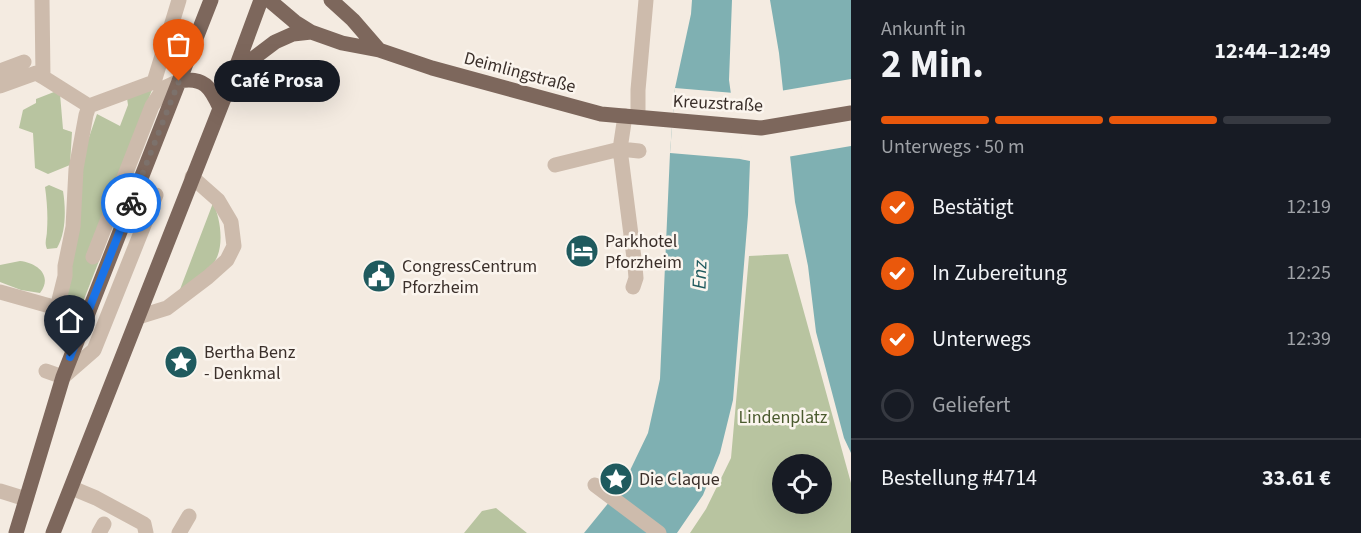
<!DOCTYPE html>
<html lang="de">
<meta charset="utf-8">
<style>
body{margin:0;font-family:"Source Sans 3",sans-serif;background:#242831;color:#f1f3f6;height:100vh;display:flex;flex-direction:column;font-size:22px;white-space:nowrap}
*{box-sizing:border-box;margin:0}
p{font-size:20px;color:#9ea1a6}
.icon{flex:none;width:33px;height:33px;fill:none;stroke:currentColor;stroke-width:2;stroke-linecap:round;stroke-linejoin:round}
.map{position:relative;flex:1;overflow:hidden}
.drawer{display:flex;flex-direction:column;background:#171b24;width:510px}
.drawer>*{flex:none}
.tools{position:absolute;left:772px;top:454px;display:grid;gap:12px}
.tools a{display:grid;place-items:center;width:60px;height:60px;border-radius:50%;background:#171b24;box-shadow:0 6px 24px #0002;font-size:30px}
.pin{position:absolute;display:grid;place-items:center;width:51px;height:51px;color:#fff;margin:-62px -26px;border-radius:50% 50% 50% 0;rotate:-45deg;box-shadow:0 0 6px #0007}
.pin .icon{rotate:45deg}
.courier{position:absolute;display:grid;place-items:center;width:60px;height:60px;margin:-30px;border:4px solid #1a73e8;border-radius:50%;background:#fff;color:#222;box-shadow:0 2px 8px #0007}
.bubble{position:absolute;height:42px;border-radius:21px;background:#171b24;box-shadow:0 6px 24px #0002;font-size:20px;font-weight:700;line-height:42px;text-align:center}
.overview em{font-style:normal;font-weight:700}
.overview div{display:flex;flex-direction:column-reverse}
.overview{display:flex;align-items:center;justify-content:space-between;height:102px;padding:0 30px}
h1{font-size:39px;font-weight:700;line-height:45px}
.bar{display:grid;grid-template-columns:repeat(4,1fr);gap:9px 6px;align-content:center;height:72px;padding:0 30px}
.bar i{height:8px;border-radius:4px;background:#363941}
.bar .selected{background:#ea580c}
.bar p{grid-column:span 4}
.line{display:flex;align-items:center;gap:15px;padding:0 30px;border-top:2px solid #363941}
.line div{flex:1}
ol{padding:0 30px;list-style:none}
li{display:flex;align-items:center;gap:18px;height:66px}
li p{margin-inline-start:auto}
li .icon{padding:6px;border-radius:50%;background:#ea580c;color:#fff;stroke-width:4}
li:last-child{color:#9ea1a6}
li i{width:33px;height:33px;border:3px solid #363941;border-radius:50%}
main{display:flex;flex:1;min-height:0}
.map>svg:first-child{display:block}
</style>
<main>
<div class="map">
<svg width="851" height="533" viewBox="0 0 851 533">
<rect width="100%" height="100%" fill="#f4ebe1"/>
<path fill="#b8c4a0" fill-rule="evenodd" d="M152,90L86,256L99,261L81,307L69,305L64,298L84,152L97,114L120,126L128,105L127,98Z
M54,92L60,94L63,129L72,132L70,165L48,174L35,168L33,133L19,128L23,110L36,103V99Z
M49,185L63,191C66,209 66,233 57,248L47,249C44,242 47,238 47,230C48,216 47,201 45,187Z
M213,203C221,219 225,249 213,264C205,274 189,284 179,292Z
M788,254L851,483V533H690L706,509L731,458L749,256ZM783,465H822V504H783Z
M20,261C38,263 53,276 40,293L21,290L0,282V265Z
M496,508L527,533H464L482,511Z"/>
<path fill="#7fb0b2" d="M692,0H732L729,80L740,159L750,161L748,215L733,400L720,453L703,495L677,533H584L623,485L648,433L660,379L670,153L675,88L691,14Z
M770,0H851V453L844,438L816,332L808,266L795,202L779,53Z"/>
<path fill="#f4ebe1" d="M851,79V146L787,157L780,91Z
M675,88L734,93L743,157L751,158L753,160L670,153Z"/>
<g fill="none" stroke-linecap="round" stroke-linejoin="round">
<path stroke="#cdbbac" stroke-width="15" d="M42,0L43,77L89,106
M0,71L24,62
M0,86L36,73L43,77
M625,116L620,149L635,266L636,278L633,287
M638,117V90L646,0
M555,165L620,149L639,151
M93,257L152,106L164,88L179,81
M0,292L57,308L85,319
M57,308L65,276V266L73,227L76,169L86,115L89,106L154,82L179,0
M138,317L167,308L208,277L227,260L234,246L231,222L218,200L192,177
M46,371L63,377L94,350L156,195
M595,485L659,533
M72,488L96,498L144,524L146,533
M0,491L26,499
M99,533L104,524
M179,533L189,516"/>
<path stroke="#7d675c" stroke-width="15" d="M269,0L295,22L311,32L342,43L379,50L432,68L601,114L761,128L851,113
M331,0L353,20L379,50
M234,73L275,42L293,34L311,32
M179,81C204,76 211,88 220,108
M16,533L63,377L211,0
M53,533L234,73L261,0"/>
</g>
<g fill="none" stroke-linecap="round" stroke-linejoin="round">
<path stroke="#7c716b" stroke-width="6" stroke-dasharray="0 10.8" d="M131,203L179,81"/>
<path stroke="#1a73e8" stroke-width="8" d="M70,357L131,203"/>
</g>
<defs>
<g id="hotel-disc" transform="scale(1.725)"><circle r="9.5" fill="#1f5a5e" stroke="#fbf5ee"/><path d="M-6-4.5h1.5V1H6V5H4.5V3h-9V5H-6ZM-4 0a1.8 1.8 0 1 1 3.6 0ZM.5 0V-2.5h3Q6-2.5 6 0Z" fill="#fff"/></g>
<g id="civic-disc" transform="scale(1.725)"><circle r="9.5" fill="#1f5a5e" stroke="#fbf5ee"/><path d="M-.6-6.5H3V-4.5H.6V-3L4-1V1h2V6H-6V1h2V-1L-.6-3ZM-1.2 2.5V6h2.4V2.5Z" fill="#fff"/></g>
<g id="sight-disc" transform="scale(1.725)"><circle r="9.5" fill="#1f5a5e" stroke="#fbf5ee"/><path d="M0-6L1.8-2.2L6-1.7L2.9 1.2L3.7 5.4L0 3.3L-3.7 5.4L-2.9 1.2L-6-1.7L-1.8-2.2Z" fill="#fff"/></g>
</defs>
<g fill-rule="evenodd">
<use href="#hotel-disc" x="582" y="251"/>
<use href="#civic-disc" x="379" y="276"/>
<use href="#sight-disc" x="181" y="362"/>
<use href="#sight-disc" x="616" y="479"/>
</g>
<g text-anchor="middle" stroke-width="5" stroke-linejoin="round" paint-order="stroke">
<g font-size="18" fill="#3b302b" stroke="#fbf5ee">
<text transform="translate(520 72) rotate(15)" y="6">Deimlingstraße</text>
<text transform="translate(718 103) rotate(3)" y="6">Kreuzstraße</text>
</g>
<g font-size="18" fill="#3b302b" stroke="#fbf5ee" text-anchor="start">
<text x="605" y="247">Parkhotel<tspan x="605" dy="21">Pforzheim</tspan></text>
<text x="402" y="272">CongressCentrum<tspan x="402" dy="21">Pforzheim</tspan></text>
<text x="204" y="358">Bertha Benz<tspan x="204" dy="21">- Denkmal</tspan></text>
<text x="639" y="485">Die Claque</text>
</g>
<g font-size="18" fill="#4a5a2e" stroke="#fbf5ee">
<text x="783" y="423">Lindenplatz</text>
</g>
<g font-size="20" font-style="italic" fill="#1f5a5e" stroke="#fbf5ee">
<text transform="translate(699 275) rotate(-88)" y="7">Enz</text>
</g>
</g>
</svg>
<div class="tools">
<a><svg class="icon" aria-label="locate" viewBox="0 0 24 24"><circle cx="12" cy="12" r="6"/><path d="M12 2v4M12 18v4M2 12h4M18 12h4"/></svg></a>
</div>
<div class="pin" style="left:179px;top:81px;background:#ea580c"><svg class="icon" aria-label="bag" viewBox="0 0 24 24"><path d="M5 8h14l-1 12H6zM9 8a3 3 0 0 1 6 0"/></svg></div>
<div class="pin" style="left:70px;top:357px;background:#1f2937"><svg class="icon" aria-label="home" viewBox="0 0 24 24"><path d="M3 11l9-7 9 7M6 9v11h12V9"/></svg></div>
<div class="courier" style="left:131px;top:203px"><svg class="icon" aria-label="bike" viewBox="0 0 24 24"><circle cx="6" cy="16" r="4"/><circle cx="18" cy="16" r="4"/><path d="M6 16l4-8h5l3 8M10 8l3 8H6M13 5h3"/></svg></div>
<div class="bubble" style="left:214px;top:60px;width:126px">Café Prosa</div>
</div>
<section class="drawer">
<div class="overview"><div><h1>2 Min.</h1><p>Ankunft in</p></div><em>12:44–12:49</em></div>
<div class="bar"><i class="selected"></i><i class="selected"></i><i class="selected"></i><i></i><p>Unterwegs · 50 m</p></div>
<ol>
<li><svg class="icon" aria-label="check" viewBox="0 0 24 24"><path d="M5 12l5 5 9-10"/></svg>Bestätigt<p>12:19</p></li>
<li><svg class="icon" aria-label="check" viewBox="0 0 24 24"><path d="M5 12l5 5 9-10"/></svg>In Zubereitung<p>12:25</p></li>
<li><svg class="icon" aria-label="check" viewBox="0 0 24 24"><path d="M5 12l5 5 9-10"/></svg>Unterwegs<p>12:39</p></li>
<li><i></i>Geliefert</li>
</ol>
<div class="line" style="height:78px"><div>Bestellung #4714</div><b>33.61 €</b></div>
</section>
</main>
